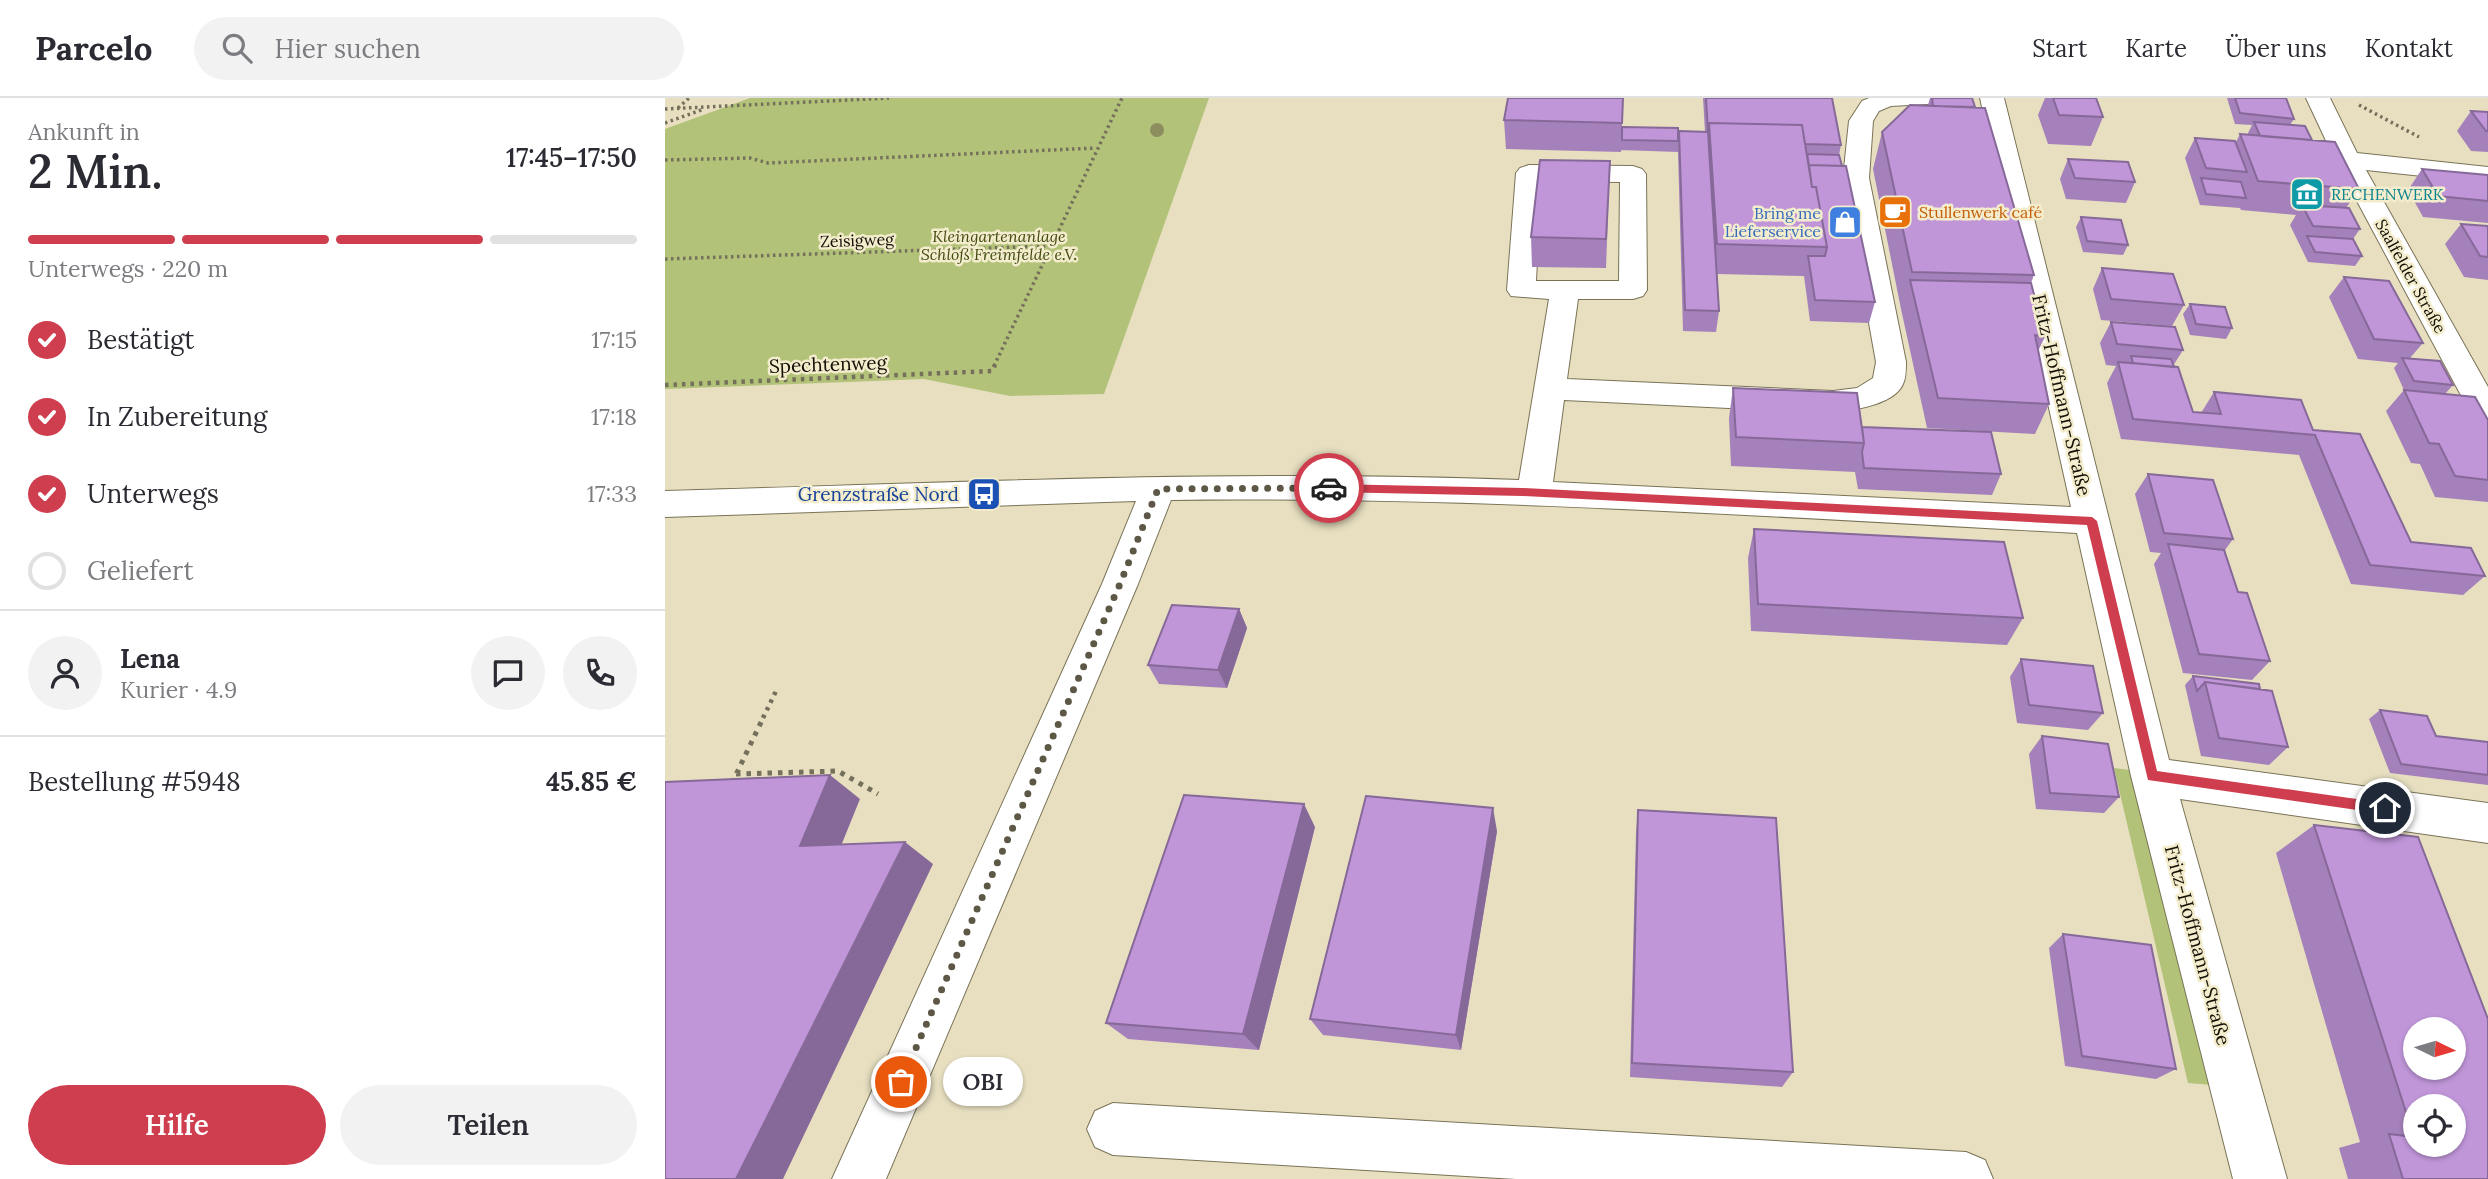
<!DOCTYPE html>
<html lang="de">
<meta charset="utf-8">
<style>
body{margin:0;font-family:Lora,serif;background:#f2f2f3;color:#2b2b33;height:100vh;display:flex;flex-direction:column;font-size:26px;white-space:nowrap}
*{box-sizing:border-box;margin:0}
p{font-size:23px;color:#7c7c81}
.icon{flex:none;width:38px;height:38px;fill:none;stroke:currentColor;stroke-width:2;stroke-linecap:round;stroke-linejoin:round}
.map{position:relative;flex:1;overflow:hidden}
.details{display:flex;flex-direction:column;background:#fff;width:665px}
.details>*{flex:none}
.needle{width:46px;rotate:95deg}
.buttons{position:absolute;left:1738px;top:919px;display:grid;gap:14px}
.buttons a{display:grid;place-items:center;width:63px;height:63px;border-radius:50%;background:#fff;box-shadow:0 2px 5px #0004;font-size:35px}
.pin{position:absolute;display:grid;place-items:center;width:60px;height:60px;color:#fff;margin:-30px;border:4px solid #fff;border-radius:50%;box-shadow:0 2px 7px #0007}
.courier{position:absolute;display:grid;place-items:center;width:70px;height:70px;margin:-35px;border:5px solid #ce3e4e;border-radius:50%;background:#fff;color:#222;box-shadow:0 2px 9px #0007}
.bubble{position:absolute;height:49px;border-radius:24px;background:#fff;box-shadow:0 2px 5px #0004;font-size:23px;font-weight:600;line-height:49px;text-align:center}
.head em{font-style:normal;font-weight:600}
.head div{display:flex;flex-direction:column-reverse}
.head{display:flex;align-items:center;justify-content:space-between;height:119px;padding:0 28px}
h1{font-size:46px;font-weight:600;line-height:52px}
.bar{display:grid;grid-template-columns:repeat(4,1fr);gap:10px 7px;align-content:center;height:84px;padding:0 28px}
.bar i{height:9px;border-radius:5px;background:#e1e1e2}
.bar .active{background:#ce3e4e}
.bar p{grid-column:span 4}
.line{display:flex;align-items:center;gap:18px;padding:0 28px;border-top:2px solid #e1e1e2}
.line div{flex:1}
.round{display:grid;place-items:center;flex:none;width:74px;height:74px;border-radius:37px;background:#f2f2f3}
ol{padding:0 28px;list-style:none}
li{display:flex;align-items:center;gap:21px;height:77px}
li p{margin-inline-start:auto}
li .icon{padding:7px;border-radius:50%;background:#ce3e4e;color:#fff;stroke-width:4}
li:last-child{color:#7c7c81}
li i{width:38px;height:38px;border:4px solid #e1e1e2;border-radius:50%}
.cta{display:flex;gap:14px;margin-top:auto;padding:14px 28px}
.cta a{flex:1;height:80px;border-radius:42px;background:#ce3e4e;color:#fff;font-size:28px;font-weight:600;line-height:80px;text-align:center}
.cta a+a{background:#f2f2f3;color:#2b2b33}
header{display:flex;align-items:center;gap:42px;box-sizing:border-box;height:98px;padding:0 35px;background:#fff;border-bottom:2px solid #e1e1e2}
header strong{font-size:33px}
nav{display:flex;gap:38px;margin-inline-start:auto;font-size:24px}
.search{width:490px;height:63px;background:#f2f2f3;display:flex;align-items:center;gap:18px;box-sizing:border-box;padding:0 24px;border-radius:38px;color:#7c7c81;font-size:26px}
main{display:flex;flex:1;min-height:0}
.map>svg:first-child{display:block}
</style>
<header>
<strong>Parcelo</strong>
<div class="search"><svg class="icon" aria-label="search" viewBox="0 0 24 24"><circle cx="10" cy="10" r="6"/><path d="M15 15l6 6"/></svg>Hier suchen</div>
<nav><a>Start</a><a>Karte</a><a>Über uns</a><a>Kontakt</a></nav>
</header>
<main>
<section class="details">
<div class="head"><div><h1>2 Min.</h1><p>Ankunft in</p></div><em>17:45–17:50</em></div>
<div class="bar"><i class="active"></i><i class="active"></i><i class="active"></i><i></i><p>Unterwegs · 220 m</p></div>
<ol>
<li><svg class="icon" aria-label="check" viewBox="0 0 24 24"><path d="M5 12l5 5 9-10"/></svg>Bestätigt<p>17:15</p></li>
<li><svg class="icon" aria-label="check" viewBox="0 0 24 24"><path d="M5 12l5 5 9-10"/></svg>In Zubereitung<p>17:18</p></li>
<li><svg class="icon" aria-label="check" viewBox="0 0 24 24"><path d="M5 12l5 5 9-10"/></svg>Unterwegs<p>17:33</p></li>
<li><i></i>Geliefert</li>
</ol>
<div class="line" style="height:126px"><a class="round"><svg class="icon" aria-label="person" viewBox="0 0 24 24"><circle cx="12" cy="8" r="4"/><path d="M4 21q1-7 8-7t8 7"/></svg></a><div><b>Lena</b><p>Kurier · 4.9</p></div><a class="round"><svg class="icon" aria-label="chat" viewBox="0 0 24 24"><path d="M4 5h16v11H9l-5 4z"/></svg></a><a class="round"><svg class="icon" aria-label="phone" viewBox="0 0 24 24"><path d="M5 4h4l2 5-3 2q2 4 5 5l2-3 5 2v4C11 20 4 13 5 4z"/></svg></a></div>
<div class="line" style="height:91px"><div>Bestellung #5948</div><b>45.85 €</b></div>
<div class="cta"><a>Hilfe</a><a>Teilen</a></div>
</section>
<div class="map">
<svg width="1823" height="1081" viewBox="0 0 1823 1081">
<rect width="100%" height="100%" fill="#e7dfc0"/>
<path fill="#b2c278" d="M85,0H544L439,296L345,298L259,281L0,291V31Z
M1449,670L1465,672L1547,987L1523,985Z"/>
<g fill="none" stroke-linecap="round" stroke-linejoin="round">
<g stroke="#7a7357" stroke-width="2">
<path id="minor" d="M1204,0H1284L1280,5L1226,8L1214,13L1208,23L1204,80L1241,264C1241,271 1241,280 1238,286C1229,307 1188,312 1168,315L899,302L888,384L1406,409L1315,0H1339L1504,662L1823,705V745L1515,701L1622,1081H1568L1466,678L1412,435C1110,419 808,398 506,402L473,486L221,1081H167L437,486L471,403L0,419V393C285,385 569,371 854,382L884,201L846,198L842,192L851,75L855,70L864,67L968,68L977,71L981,76L982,192L978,198L968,201H913L902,281L1168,293L1192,290L1208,280L1211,264L1178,80L1184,23L1197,3ZM876,83L955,84L954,183H871Z
M1641,0H1665L1692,55L1823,69V85L1701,72L1823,289V329L1812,326L1807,318L1670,62Z
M448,1005L1301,1054L1320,1062L1328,1081H851L448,1057L430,1049L422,1031L430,1013Z"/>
</g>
<path stroke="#75705c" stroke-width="3.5" stroke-dasharray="2.5 3.5" stroke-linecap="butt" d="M1694,7L1754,39
M13,10L24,0
M0,11L224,0
M0,25L39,11
M0,62L85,60L103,65L431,50
M0,161L385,148
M329,268L457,0"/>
<path stroke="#75705c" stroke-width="4.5" stroke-dasharray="3.5 5" stroke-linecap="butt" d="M0,287L327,273L330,267
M98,620L112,591"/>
<path stroke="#75705c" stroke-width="5" stroke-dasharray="4.5 6" stroke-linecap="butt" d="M71,676L173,673L213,696
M67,685L99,618"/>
<use href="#minor" fill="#fff" fill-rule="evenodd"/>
</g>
<circle fill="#8c8e60" cx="492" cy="32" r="7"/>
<path fill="#a581bb" d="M958,0L956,54L841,51L839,22Z
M1038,0H1167L1176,47L1174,57L1210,204L1204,225L1145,223L1139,178L1052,176L1054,213L1051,234L1018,233L1013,54L956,52L957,29L1013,43L1014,33L1040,34Z
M1265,0H1307L1369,177L1366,185L1380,239L1373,253L1384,306L1370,336L1262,330L1236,211L1208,71L1217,34L1263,7Z
M1380,0H1431L1438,19L1426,48L1383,46L1373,17Z
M1562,0H1621L1629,21L1625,27L1647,42L1694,91L1681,110L1695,131L1688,141L1697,158L1690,168L1643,164L1625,127L1631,117L1576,112L1575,110L1535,107L1520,60L1530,40L1571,44L1575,36L1582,37L1587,27L1570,26Z
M1806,13L1823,14V54L1806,53L1792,33Z
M1403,61L1470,84L1461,105L1401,101L1395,81Z
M945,63L941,170L867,169L866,139Z
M1757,71L1823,77V125L1758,119L1743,92Z
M1416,119L1463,147L1458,157L1418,154L1411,129Z
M1796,126L1823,128V182L1799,179L1780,146Z
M1437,170L1519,207L1507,228L1436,222L1428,191Z
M1679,179L1758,245L1745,260L1788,287L1780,296L1823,322V404L1770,399L1755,366L1746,365L1721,313L1739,292L1729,270L1733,265L1693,261L1664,199Z
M1525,206L1567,230L1561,241L1525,237L1518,216Z
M1446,224L1518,252L1508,268L1528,314L1536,315L1549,294L1648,332L1746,444L1820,478L1798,497L1686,486L1634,357L1456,341L1442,285L1451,268L1441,267L1435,245Z
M1068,290L1197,329L1336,376L1327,397L1193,391L1190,374L1066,368L1064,320Z
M1483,376L1568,441L1560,452L1573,494L1605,563L1587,582L1518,575L1489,466L1496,455L1485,454L1470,396Z
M1089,431L1358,520L1342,547L1086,533L1083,460Z
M574,511L582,530L562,590L494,586L483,567Z
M1356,561L1438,615L1423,632L1352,625L1345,579Z
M1528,578L1595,591L1623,649L1604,667L1536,658L1520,587Z
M1715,612L1771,638L1823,644V687L1725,675L1704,621Z
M1377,638L1454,699L1439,715L1371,711L1364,656Z
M973,712L1128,974L1117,989L965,979L971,735Z
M1649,727L1823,1081H1683L1674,1050L1695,1044L1611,755Z
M650,729L594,952L463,941L441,925Z
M832,733L796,952L658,937L645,921Z
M1398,836L1511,971L1491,981L1400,968L1384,850Z"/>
<path fill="#866998" d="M574,511L582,530L562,590L553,572Z
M165,677L195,701L167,770L135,748Z
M639,706L650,729L594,952L578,936Z
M828,710L832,733L796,952L791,937Z
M240,744L268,766L118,1081H71Z"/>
<path fill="#c096d9" stroke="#866998" stroke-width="2" fill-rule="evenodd" d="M843,0H958L957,25L839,22Z
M1041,0H1167L1176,47L1140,46L1137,27L1044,25L1043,34Z
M1267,0H1307L1310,9L1268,8Z
M1388,0H1431L1438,19L1394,17Z
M1570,0H1621L1629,21L1575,15Z
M1245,7L1320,10L1369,177L1247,174L1217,34Z
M1806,13L1823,14V33H1821Z
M1589,24L1640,28L1647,42L1595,38Z
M1044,25L1137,27L1147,89H1151L1162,149L1052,146Z
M957,29L1013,30V43L957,42Z
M1014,33L1043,34L1054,213L1020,212Z
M1575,36L1670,44L1694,91L1593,83Z
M1530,40L1570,43L1582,74L1541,70Z
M1142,56L1174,57L1177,68L1144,67Z
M1403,61L1463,64L1470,84L1410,80Z
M875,62L945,63L941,141L866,139Z
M1144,67L1181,68L1210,204L1150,202L1143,158H1160L1162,149L1151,89H1147Z
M1757,71L1823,77V103L1773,98Z
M1536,80L1576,84L1581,100L1541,96Z
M1637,107L1684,110L1695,131L1648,128Z
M1416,119L1456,122L1463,147L1422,143Z
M1796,126L1823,128V159L1815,158Z
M1642,138L1688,141L1697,158L1650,154Z
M1437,170L1508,176L1519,207L1446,201Z
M1679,179L1724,183L1758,245L1709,241Z
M1245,182L1366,185L1380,239L1370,237L1384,306L1273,300Z
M1525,206L1560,209L1567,230L1531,226Z
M1446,224L1510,229L1518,252L1452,246Z
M1466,258L1506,261L1509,269L1468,265Z
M1737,260L1775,263L1788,287L1749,283Z
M1453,264L1513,269L1528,314L1556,316L1549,294L1636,302L1648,332L1695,336L1746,444L1806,450L1820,478L1705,467L1650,337L1468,321Z
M1068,290L1192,295L1199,345L1071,339Z
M1739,292L1810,299L1823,322V382L1790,378L1774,346L1764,345Z
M1197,329L1326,334L1336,376L1199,370L1197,354L1199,345Z
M1483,376L1548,382L1568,441L1499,435Z
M1089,431L1339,444L1358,520L1093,506Z
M1503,446L1559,452L1573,494L1582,495L1605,563L1534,556Z
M507,507L574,511L553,572L483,567Z
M1356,561L1428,568L1438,615L1364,607Z
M1528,578L1594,586L1595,591L1540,584L1532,593Z
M1540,584L1607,593L1623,649L1554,640Z
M1715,612L1762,618L1771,638L1823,644V677L1736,666Z
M1377,638L1443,646L1454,699L1385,695Z
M165,677L135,748L240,744L71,1081H0V684Z
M519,697L639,706L578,936L441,925Z
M701,698L828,710L791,937L645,921Z
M973,712L1111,720L1128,974L967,965Z
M1649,727L1753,739L1823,921V1081H1738L1724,1036L1749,1039ZM1750,931H1788V970H1750ZM1750,1008H1788V1046H1750Z
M1398,836L1486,847L1511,971L1417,958Z"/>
<path fill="#ce3e4e" d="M664,386L858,390L1427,419L1432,423L1492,673L1720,705L1726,710L1720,716L1483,682L1422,427L858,398L664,394L659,390Z"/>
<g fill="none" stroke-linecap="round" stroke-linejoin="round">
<path stroke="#5d5846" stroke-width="7" stroke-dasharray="0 12.6" d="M236,984L455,486L493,391L664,390"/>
</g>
<defs>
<g id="museum-square" transform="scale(1.75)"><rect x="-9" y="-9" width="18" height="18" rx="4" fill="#0f9aa8" stroke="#f4edcd"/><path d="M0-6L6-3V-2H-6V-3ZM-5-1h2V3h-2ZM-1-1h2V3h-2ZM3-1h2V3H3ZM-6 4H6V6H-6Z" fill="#fff"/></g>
<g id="cafe-square" transform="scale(1.75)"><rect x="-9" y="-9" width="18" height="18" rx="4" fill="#e8710a" stroke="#f4edcd"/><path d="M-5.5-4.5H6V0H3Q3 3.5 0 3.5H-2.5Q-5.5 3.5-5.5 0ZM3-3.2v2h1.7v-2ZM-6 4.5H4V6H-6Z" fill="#fff"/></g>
<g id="shop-square" transform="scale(1.75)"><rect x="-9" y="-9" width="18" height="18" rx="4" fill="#3f7fe0" stroke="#f4edcd"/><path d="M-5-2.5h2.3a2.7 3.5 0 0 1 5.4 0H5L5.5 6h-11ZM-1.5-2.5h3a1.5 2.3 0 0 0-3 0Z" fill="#fff"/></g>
<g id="bus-square" transform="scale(1.75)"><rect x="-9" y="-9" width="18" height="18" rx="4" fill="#1a4fb4" stroke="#f4edcd"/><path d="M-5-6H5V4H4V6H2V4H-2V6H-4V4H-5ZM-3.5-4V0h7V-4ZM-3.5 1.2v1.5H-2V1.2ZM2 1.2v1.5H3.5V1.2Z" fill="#fff"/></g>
</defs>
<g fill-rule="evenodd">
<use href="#museum-square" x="1642" y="96"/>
<use href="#cafe-square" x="1230" y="114"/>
<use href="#shop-square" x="1180" y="124"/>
<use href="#bus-square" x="319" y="396"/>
</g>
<g text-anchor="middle" stroke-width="5" stroke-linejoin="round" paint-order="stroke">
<g font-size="16" fill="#0d838f" stroke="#f4edcd" text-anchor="start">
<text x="1666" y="102">RECHENWERK</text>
</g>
<g font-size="16" fill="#c56008" stroke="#f4edcd" text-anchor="start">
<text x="1254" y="120">Stullenwerk café</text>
</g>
<g font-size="16" fill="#366cbe" stroke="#f4edcd" text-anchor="end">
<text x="1156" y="121">Bring me<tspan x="1156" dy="18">Lieferservice</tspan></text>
</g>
<g font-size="16" font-style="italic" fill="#424c12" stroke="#f4edcd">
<text x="334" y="144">Kleingartenanlage<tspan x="334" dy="18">Schloß Freimfelde e.V.</tspan></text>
</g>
<g font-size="16" fill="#120f05" stroke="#f4edcd">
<text transform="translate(192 142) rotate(-2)" y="6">Zeisigweg</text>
<text transform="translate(1746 178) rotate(61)" y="6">Saalfelder Straße</text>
</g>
<g font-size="19" fill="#120f05" stroke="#f4edcd">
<text transform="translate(163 266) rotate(-2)" y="7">Spechtenweg</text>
<text transform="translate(1397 297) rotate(77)" y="7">Fritz-Hoffmann-Straße</text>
<text transform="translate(1533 847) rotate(75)" y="7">Fritz-Hoffmann-Straße</text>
</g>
<g font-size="19" fill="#164399" stroke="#f4edcd" text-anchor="end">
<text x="294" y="403">Grenzstraße Nord</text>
</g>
</g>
</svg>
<div class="buttons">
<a><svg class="needle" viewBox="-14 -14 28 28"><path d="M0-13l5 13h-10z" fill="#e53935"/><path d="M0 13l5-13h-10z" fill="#7c7c81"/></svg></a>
<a><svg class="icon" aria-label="locate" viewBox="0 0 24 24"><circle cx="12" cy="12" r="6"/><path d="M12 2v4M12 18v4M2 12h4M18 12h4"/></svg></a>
</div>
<div class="pin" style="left:236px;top:984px;background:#ea580c"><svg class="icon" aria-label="bag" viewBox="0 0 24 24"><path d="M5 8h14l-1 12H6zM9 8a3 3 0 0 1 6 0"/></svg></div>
<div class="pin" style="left:1720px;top:710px;background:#1f2937"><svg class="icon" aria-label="home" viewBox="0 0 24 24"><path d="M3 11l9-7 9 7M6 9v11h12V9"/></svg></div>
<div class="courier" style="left:664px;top:390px"><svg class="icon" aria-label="car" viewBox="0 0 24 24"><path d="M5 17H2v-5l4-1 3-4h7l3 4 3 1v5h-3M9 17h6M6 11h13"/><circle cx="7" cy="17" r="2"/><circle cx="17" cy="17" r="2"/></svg></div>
<div class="bubble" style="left:278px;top:959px;width:80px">OBI</div>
</div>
</main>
